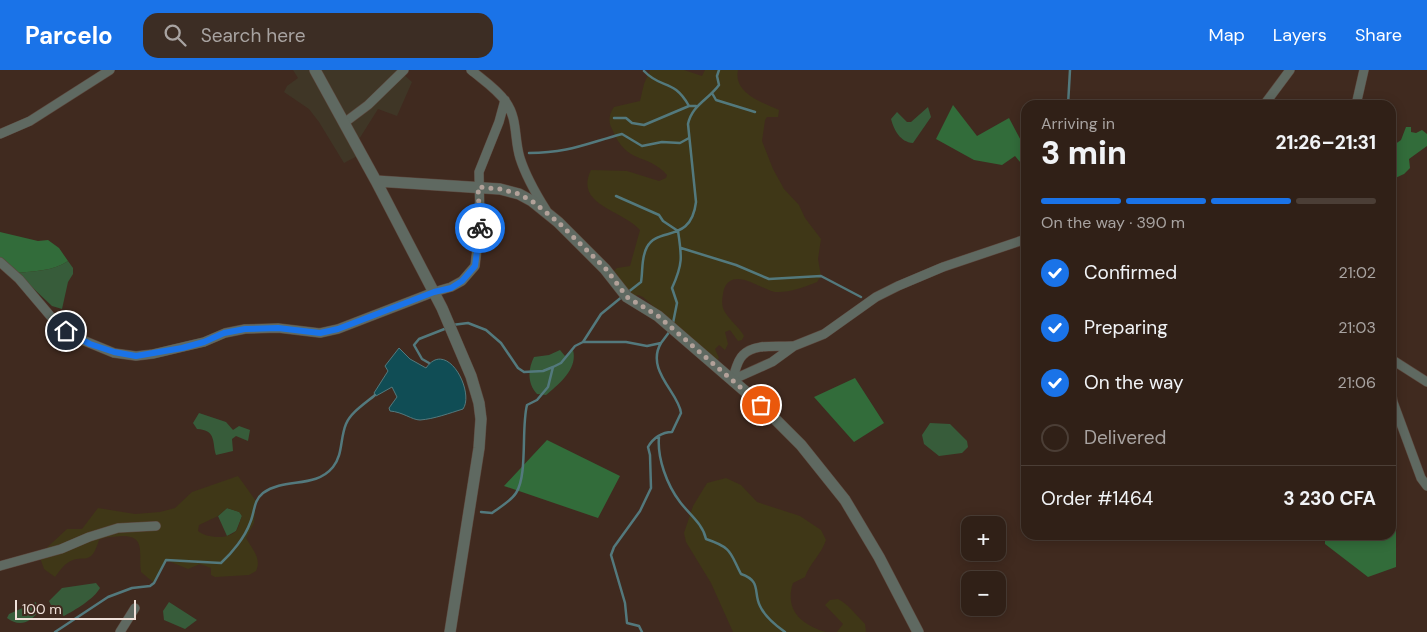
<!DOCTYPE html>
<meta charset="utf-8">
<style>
body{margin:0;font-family:"DM Sans",sans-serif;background:#3c2d24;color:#f1f3f6;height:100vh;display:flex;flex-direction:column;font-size:19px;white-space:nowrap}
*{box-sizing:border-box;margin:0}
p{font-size:16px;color:#a8a3a1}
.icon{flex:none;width:28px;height:28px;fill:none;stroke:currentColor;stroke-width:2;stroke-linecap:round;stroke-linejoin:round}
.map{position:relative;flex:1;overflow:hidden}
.side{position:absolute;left:1021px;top:30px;width:375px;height:440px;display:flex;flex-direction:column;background:#302017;border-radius:15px;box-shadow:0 2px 12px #0003,0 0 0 1px #4b3e36}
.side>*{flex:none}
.tools{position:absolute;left:961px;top:446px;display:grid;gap:10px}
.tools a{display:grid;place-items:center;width:45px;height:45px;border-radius:10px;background:#302017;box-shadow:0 2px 12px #0003,0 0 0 1px #4b3e36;font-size:25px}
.scale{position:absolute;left:15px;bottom:12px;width:121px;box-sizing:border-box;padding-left:5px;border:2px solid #f0e1da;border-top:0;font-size:14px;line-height:18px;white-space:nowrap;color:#f0e1da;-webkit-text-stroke:4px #402a1f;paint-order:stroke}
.pin{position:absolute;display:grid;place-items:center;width:42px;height:42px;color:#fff;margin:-21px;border:2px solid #fff;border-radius:50%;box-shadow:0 1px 5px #0007}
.courier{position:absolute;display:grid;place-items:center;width:50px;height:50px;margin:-25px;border:4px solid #1a73e8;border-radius:50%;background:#fff;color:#222;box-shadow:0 1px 6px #0007}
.headline em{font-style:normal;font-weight:800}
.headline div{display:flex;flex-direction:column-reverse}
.headline{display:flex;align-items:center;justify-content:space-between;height:85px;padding:0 20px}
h1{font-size:32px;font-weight:800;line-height:38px}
.bar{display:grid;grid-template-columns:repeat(4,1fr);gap:8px 5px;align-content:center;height:60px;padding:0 20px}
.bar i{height:6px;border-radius:4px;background:#4b3e36}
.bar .current{background:#1a73e8}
.bar p{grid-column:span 4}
.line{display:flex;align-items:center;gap:12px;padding:0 20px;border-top:1px solid #4b3e36}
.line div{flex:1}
ol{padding:0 20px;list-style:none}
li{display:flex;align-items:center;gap:15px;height:55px}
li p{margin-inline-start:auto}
li .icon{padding:5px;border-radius:50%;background:#1a73e8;color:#fff;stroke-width:4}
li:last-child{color:#a8a3a1}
li i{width:28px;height:28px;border:2px solid #4b3e36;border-radius:50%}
header{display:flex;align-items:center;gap:30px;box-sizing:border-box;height:70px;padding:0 25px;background:#1a73e8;color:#fff}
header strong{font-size:24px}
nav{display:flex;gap:28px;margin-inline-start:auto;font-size:18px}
.search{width:350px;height:45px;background:#3c2d24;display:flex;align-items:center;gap:12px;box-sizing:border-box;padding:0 18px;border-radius:15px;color:#a8a3a1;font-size:19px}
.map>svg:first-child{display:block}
</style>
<header>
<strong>Parcelo</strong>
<div class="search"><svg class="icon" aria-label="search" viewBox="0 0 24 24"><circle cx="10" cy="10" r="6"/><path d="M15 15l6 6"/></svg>Search here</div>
<nav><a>Map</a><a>Layers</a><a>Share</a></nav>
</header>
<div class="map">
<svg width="1427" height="562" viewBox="0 0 1427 562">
<rect width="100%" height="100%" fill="#402a1f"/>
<path fill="#3f3626" d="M293,0H404L402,3L412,12L397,46L378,39L356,74L361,84L344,93L319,52L309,39L284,22L287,16L298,8Z"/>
<path fill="#375c3a" d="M928,37L931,47L913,73C900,72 894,60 891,49L897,42L907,52H911Z
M68,191L73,198V204L68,212L62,239L52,236L17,203C34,201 54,201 68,191Z
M560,280L565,286L573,280C578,299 559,314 546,325L537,324C527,313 528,299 534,287L549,285Z
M199,343L226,352L233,360L239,356L250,360L248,371L236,366L232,369L233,381L216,385C212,373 217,360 197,359L193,353Z
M930,353L950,354L967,371L968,377L962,383L939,386L924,374L922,365Z
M227,438L240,442L242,446L236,461L227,466L218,446Z
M96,513L100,518C94,529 75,540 64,546L54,541L49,531L62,518Z
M36,532L38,542C30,553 19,557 7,548L9,544Z
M169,532L197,550L185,559L164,550L163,541Z"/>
<path fill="#326c3a" d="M953,35L977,66L1009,48L1026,80V99L1015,86L1002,95L974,90L936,69Z
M1406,57H1411V62L1416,63L1422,60L1427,64V76L1409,89L1410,98L1404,104L1391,110V77L1401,70Z
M0,162L38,171L48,170L59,178L68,191C54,201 34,201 17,203L0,188Z
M855,308L884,353L854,372L814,327Z
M547,370L620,406L598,448L504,416Z
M1391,408H1396V497L1368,507L1325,474V465H1391Z"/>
<path fill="#3f3717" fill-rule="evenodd" d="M650,0H684L702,6L705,0H738C733,23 763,33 779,40L778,47H767L765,50L762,71L773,99L784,119L799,135L805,148L821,169L818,189L821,206L817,212C805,217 788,223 775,222C760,219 733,196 724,219C723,224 721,232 723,238C727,249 739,256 744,266L742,270L738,271L730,260L725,262L728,274L725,280L719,275L715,279L719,288L715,292L643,227L638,225L633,228L618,212V205L614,201L617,198L630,196L640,160C621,139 574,135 591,100L627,101L659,111L666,108L667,105C647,82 627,96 612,59C608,52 609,44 614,37L640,31L644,14Z
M238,406L256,431L254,453L246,468C252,479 262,488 256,501L249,505L215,507L211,505V498L200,494L188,499L166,490L154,513L141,502C138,486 147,466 123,466C114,467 107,466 99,470C90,500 83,481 66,494C62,497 58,503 55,507L44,499L39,485L67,459H82L98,438L135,444L160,442L175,438L192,422ZM227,438L239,442L242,446C240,450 239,458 236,461C228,470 206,468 198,461L199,455L218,446Z
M726,408L741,415L757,432L800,446L821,460L826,470C821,485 810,493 805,507L793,513C784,540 802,555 826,562H733L711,513L686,472L684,463L693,436L707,413Z
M838,529C847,533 857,546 865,554L866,562H837L843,554L825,535L830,530Z"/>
<path fill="#104d55" stroke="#53797d" d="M399,278L410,289L426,298C447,268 475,322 463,339C450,343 434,349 420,350C412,350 403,342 390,341L389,338L397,327L392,317L376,326L374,323L388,301L385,296Z"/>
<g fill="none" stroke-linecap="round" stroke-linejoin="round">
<path stroke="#53797d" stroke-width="2.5" d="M644,1C662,20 673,8 689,36
M712,23L716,30L755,42
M1068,35L1070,0
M614,48H626L632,53L644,55L689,36H696
M529,83C568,83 585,74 622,64L642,76L662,72L680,73L689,68
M616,126L659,145L663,151L678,161C682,187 683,194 672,218L677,233L673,253
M681,178L736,195L769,209L821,206L861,227
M627,223L641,212C643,201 641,187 647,177C658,156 691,174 696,132L688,54C692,35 708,30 719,15L717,6L719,0
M452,255L468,253L486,260L501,273L518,298L524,302L543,301L553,297
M583,272L601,244L623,226
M429,293L422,289L414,275L419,269L447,258
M659,367C657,388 667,415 680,432C689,444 703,454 706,469C733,478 730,483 741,504C762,511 753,523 760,536C765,547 775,555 785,562
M481,442L492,443C500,437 511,431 516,423C528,405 521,358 527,335L537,330L548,317L553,297L561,293L575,276L583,272H626L647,276L661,273L670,261
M55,562L108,527L132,518L150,516L154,513L166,490L221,493C232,483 245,467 250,453C255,442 253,431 263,423C285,407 315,419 333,397C343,385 340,368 346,354C351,342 366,333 375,325
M642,562L639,556L627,553L625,533L611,485L614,477L640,441L651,418L650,385L648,377C653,368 662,362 672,362L681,343C679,323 645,300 661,273"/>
<g stroke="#5c473d" stroke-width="10">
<path id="minor" d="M471,0C483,10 497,19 506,32C518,49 514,69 520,88C526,107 536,124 546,140
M1264,35L1290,0
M1356,35L1364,0
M344,53L368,35L404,0
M0,64L30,51L110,0
M0,192L19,209L58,255L75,267L114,283L136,286L153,284L204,272L225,263L245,259L278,258L320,263L338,259L434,222L451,217L462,211L475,196L480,153L479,102L499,52L505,30
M1391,289L1427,312
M1391,293V302
M732,310L772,292L794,276L824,264L876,227L898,216L943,197L1026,169
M732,310C735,303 737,290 743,285C754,273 778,277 793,276
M1391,321L1393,332L1421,408L1427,416
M0,496L61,479L89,467L118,458L156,456
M120,562L135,538"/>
</g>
<g stroke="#5c473d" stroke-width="12">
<path id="tertiary" d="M315,0L376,111L442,238L471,306L479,333L481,349L479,378L450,562
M376,111L500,119L519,124L532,131L558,152L605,199L627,227L658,246L761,335L801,375L845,430L879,487L918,562"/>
</g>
<use href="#minor" stroke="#5f6961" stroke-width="9"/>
<use href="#tertiary" stroke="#5f6961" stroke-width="11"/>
</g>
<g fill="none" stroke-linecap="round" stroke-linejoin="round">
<path stroke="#b2a199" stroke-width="5" stroke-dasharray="0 9" d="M480,158L478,117L500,119L519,124L532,131L558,152L606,199L627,227L658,246L761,335"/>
<path stroke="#1a73e8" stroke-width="6" d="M66,261L90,274L114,282L136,286L182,278L204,272L224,263L245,259L278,258L320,263L338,259L434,222L451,218L462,211L475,196L480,158"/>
</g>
</svg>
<div class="tools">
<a>+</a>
<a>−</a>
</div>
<div class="scale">100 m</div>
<div class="pin" style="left:761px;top:335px;background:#ea580c"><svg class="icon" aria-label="bag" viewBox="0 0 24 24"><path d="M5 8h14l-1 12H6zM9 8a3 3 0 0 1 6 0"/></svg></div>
<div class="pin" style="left:66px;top:261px;background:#1f2937"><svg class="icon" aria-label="home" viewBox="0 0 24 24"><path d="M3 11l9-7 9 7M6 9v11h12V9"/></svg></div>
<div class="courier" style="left:480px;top:158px"><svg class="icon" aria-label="bike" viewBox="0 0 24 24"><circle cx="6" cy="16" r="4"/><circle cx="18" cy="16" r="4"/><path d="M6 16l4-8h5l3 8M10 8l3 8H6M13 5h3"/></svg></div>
<section class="side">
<div class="headline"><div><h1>3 min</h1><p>Arriving in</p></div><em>21:26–21:31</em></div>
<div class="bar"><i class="current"></i><i class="current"></i><i class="current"></i><i></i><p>On the way · 390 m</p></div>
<ol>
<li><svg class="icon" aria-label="check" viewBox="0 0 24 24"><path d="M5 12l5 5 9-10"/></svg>Confirmed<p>21:02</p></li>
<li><svg class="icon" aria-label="check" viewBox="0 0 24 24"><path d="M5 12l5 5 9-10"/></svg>Preparing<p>21:03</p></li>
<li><svg class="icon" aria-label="check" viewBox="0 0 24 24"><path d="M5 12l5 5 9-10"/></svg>On the way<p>21:06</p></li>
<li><i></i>Delivered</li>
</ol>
<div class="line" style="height:65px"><div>Order #1464</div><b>3 230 CFA</b></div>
</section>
</div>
